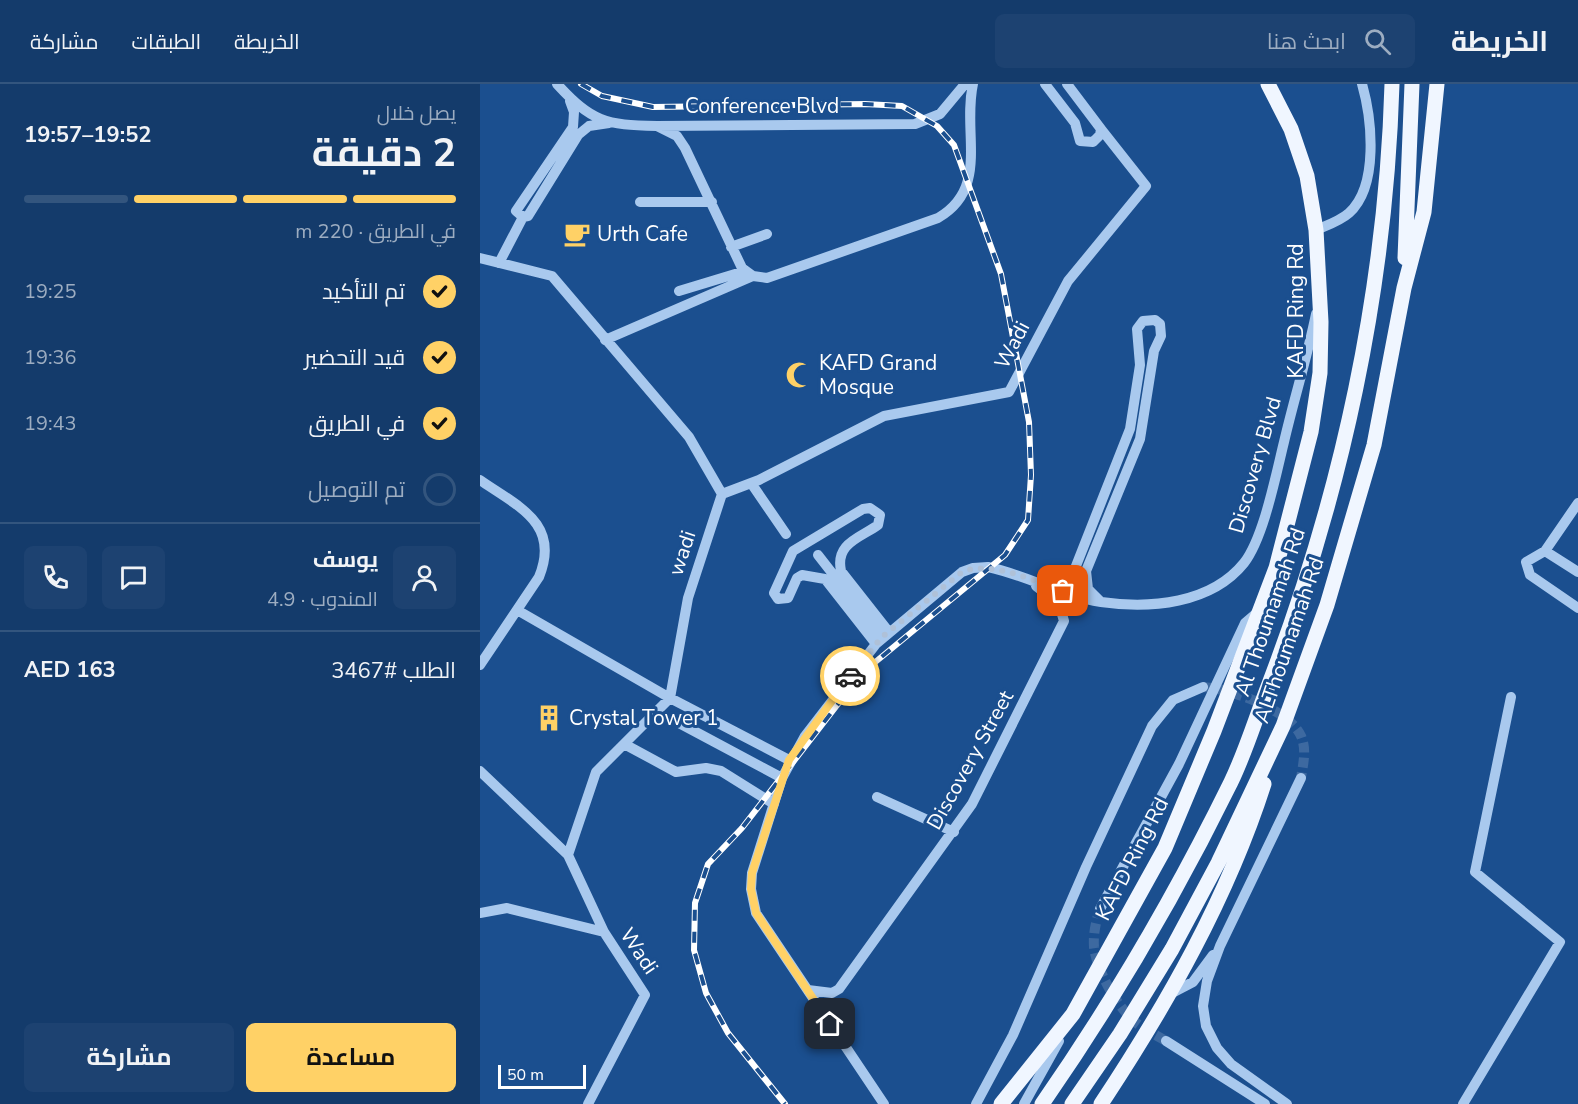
<!DOCTYPE html>
<html lang="ar">
<meta charset="utf-8">
<style>
body{margin:0;font-family:"Nunito Sans",Cairo,sans-serif;background:#1d4271;color:#f1f3f6;direction:rtl;height:100vh;display:flex;flex-direction:column;font-size:22px;white-space:nowrap}
*{box-sizing:border-box;margin:0}
p{font-size:20px;color:#9dadc1}
.icon{flex:none;width:33px;height:33px;fill:none;stroke:currentColor;stroke-width:2;stroke-linecap:round;stroke-linejoin:round}
.map{position:relative;flex:1;overflow:hidden;direction:ltr}
.sheet{display:flex;flex-direction:column;background:#143b6b;width:480px}
.sheet>*{flex:none}
.scale{position:absolute;left:18px;bottom:15px;width:88px;box-sizing:border-box;padding-left:6px;border:3px solid #fff;border-top:0;font-size:16px;line-height:21px;white-space:nowrap;color:#fff;-webkit-text-stroke:4px #1b4f8f;paint-order:stroke}
.pin{position:absolute;display:grid;place-items:center;width:51px;height:51px;color:#fff;margin:-26px;border-radius:12px;box-shadow:0 3px 9px #0006}
.courier{position:absolute;display:grid;place-items:center;width:60px;height:60px;margin:-30px;border:4px solid #ffd166;border-radius:50%;background:#fff;color:#222;box-shadow:0 2px 8px #0007}
.summary em{font-style:normal;font-weight:700}
.summary div{display:flex;flex-direction:column-reverse}
.summary{display:flex;align-items:center;justify-content:space-between;height:102px;padding:0 24px}
h1{font-size:39px;font-weight:700;line-height:45px}
.bar{display:grid;grid-template-columns:repeat(4,1fr);gap:9px 6px;align-content:center;height:72px;padding:0 24px}
.bar i{height:8px;border-radius:4px;background:#33557e}
.bar .current{background:#ffd166}
.bar p{grid-column:span 4}
.line{display:flex;align-items:center;gap:15px;padding:0 24px;border-top:2px solid #33557e}
.line div{flex:1}
.round{display:grid;place-items:center;flex:none;width:63px;height:63px;border-radius:9px;background:#1d4271}
ol{padding:0 24px;list-style:none}
li{display:flex;align-items:center;gap:18px;height:66px}
li p{margin-inline-start:auto}
li .icon{padding:6px;border-radius:50%;background:#ffd166;color:#111;stroke-width:4}
li:last-child{color:#9dadc1}
li i{width:33px;height:33px;border:3px solid #33557e;border-radius:50%}
.primary-button{display:flex;gap:12px;margin-top:auto;padding:12px 24px}
.primary-button a{flex:1;height:69px;border-radius:9px;background:#ffd166;color:#111;font-size:24px;font-weight:700;line-height:69px;text-align:center}
.primary-button a+a{background:#1d4271;color:#f1f3f6}
header{display:flex;align-items:center;gap:36px;box-sizing:border-box;height:84px;padding:0 30px;background:#143b6b;border-bottom:2px solid #33557e}
header strong{font-size:28px}
nav{display:flex;gap:33px;margin-inline-start:auto;font-size:21px}
.search{width:420px;height:54px;background:#1d4271;display:flex;align-items:center;gap:15px;box-sizing:border-box;padding:0 21px;border-radius:9px;color:#9dadc1;font-size:22px}
main{display:flex;flex:1;min-height:0}
.map>svg:first-child{display:block}
</style>
<header>
<strong>الخريطة</strong>
<div class="search"><svg class="icon" aria-label="search" viewBox="0 0 24 24"><circle cx="10" cy="10" r="6"/><path d="M15 15l6 6"/></svg>ابحث هنا</div>
<nav><a>الخريطة</a><a>الطبقات</a><a>مشاركة</a></nav>
</header>
<main>
<div class="map">
<svg width="1098" height="1020" viewBox="0 0 1098 1020">
<rect width="100%" height="100%" fill="#1b4f8f"/>
<g fill="none" stroke-linecap="round" stroke-linejoin="round">
<path stroke="#3d69a0" stroke-width="10" stroke-dasharray="10 5" stroke-linecap="butt" d="M723,603C750,605 809,625 821,652C827,666 823,680 821,694
M620,825C616,837 613,850 614,863C617,887 636,921 654,937C663,945 676,951 686,957"/>
<path stroke="#a9c9ee" stroke-width="10" d="M77,0C112,38 125,41 177,42L435,40L460,30L485,0
M565,0L595,39L600,57L613,58L620,51L621,45L587,0
M90,17L94,28L93,43L36,127L43,133L48,132L98,51L109,42L129,39
M177,42L197,52L205,64L262,184L273,192L287,194L458,134C510,104 482,49 493,0
M160,118H232
M836,146C848,141 860,137 869,129C899,102 892,35 882,0
M251,163L287,150
M0,174L72,192L209,353L242,410L208,514L190,614L116,688L88,771L124,848
M19,179L43,133
M199,207L265,187
M125,256L273,192
M0,396C37,422 81,439 59,493L0,581
M271,399L306,450
M242,410L279,396L404,332L529,308L588,197L666,102L621,45
M1098,419L1065,467L1046,478L1050,491L1098,524
M1065,467L1098,488
M338,471L402,553
M569,503L586,496L594,487L650,345L660,281L657,245L663,237L675,236L680,240L681,252L674,267L660,355L606,487L608,505L621,518
M37,526L190,614L309,676
M396,560L345,495L322,491L317,494L308,514L298,515L294,509L313,467L383,425L390,424L400,431L398,441C380,454 355,459 361,487L409,548
M199,639L302,694
M146,661L196,688L226,684L241,687L294,720
M0,687L88,771
M397,713L474,748
M620,825L699,680L765,539L779,527
M0,829L27,824L124,848L165,911L108,1020
M328,906L352,909L359,905L492,720L584,537L579,520L556,502
M690,910L713,898L733,871
M686,957L785,1020
M404,1020L276,829L271,805L272,789L302,694L325,652L396,560L482,488L493,484L508,483C546,491 582,512 621,518C670,525 731,520 764,479C784,453 796,390 804,358C814,315 827,274 836,230
M496,1020L533,951L606,783L672,642L693,616L723,603
M544,1020L579,957
M807,1020L751,980L737,964L726,942L723,922L727,897L740,862L821,694
M983,1020L1080,858L995,788L1031,613"/>
<path stroke="#f0f6ff" stroke-width="15" d="M925,174L932,0
M521,1020L593,930L685,764L734,647L796,484L831,348L840,289L841,238L836,146L827,92L811,45L788,0
M562,1020C633,918 696,810 751,698C766,667 776,633 789,600C862,409 906,205 912,0
M592,1020L640,950L692,865L738,779L803,642L847,521L894,361L924,204L944,128L957,0
M621,1020C687,920 747,815 784,700"/>
<g stroke="#fff" stroke-width="6">
<path id="rail" d="M101,0L122,12L173,23L385,20L422,22L457,42L474,61L521,190L549,338L551,391L548,436L525,471L382,589L262,744L228,780L215,819L214,866L226,909L248,949L305,1020"/>
</g>
<use href="#rail" stroke="#1b4f8f" stroke-width="4" stroke-dasharray="11" stroke-linecap="butt"/>
</g>
<g fill="none" stroke-linecap="round" stroke-linejoin="round">
<path stroke="#afc1d8" stroke-width="6" stroke-dasharray="0 10.8" d="M370,592L402,553L482,488C512,476 553,497 583,507"/>
<path stroke="#ffd166" stroke-width="8" d="M350,940L276,829L271,805L272,789L309,676L370,592"/>
</g>
<defs>
<g id="cafe-bare" transform="scale(2.07)"><path d="M-5.5-4.5H6V0H3Q3 3.5 0 3.5H-2.5Q-5.5 3.5-5.5 0ZM3-3.2v2h1.7v-2ZM-6 4.5H4V6H-6Z" fill="#ffd166" stroke="#1b4f8f" stroke-width="2.5" paint-order="stroke"/></g>
<g id="mosque-bare" transform="scale(2.07)"><path d="M3.5-4.9A6 6 0 1 0 3.5 4.9A5 5 0 1 1 3.5-4.9Z" fill="#ffd166" stroke="#1b4f8f" stroke-width="2.5" paint-order="stroke"/></g>
<g id="building-bare" transform="scale(2.07)"><path d="M-4-6H4V6H1V3H-1V6H-4ZM-2.5-4.3h1.7v1.8h-1.7ZM.8-4.3h1.7v1.8H.8ZM-2.5-1h1.7V.8h-1.7ZM.8-1h1.7V.8H.8Z" fill="#ffd166" stroke="#1b4f8f" stroke-width="2.5" paint-order="stroke"/></g>
</defs>
<g fill-rule="evenodd">
<use href="#cafe-bare" x="97" y="150"/>
<use href="#mosque-bare" x="319" y="291"/>
<use href="#building-bare" x="69" y="634"/>
</g>
<g text-anchor="middle" stroke-width="6" stroke-linejoin="round" paint-order="stroke">
<g font-size="21" fill="#fff" stroke="#1b4f8f">
<text x="282" y="29">Conference Blvd</text>
<text transform="translate(816 227) rotate(-90)" y="7">KAFD Ring Rd</text>
<text transform="translate(532 261) rotate(-62)" y="7">Wadi</text>
<text transform="translate(775 381) rotate(-74)" y="7">Discovery Blvd</text>
<text transform="translate(202 469) rotate(-72)" y="7">wadi</text>
<text transform="translate(790 528) rotate(-71)" y="7">Al Thoumamah Rd</text>
<text transform="translate(809 556) rotate(-71)" y="7">ALThoumamah Rd</text>
<text transform="translate(490 676) rotate(-61)" y="7">Discovery Street</text>
<text transform="translate(652 775) rotate(-63)" y="7">KAFD Ring Rd</text>
<text transform="translate(159 867) rotate(56)" y="7">Wadi</text>
</g>
<g font-size="21" fill="#fff" stroke="#1b4f8f" text-anchor="start">
<text x="117" y="157">Urth Cafe</text>
<text x="339" y="286">KAFD Grand<tspan x="339" dy="24">Mosque</tspan></text>
<text x="89" y="641">Crystal Tower 1</text>
</g>
</g>
</svg>
<div class="scale">50 m</div>
<div class="pin" style="left:583px;top:507px;background:#ea580c"><svg class="icon" aria-label="bag" viewBox="0 0 24 24"><path d="M5 8h14l-1 12H6zM9 8a3 3 0 0 1 6 0"/></svg></div>
<div class="pin" style="left:350px;top:940px;background:#1f2937"><svg class="icon" aria-label="home" viewBox="0 0 24 24"><path d="M3 11l9-7 9 7M6 9v11h12V9"/></svg></div>
<div class="courier" style="left:370px;top:592px"><svg class="icon" aria-label="car" viewBox="0 0 24 24"><path d="M5 17H2v-5l4-1 3-4h7l3 4 3 1v5h-3M9 17h6M6 11h13"/><circle cx="7" cy="17" r="2"/><circle cx="17" cy="17" r="2"/></svg></div>
</div>
<section class="sheet">
<div class="summary"><div><h1>2 دقيقة</h1><p>يصل خلال</p></div><em>19:52–19:57</em></div>
<div class="bar"><i class="current"></i><i class="current"></i><i class="current"></i><i></i><p>في الطريق · 220 m</p></div>
<ol>
<li><svg class="icon" aria-label="check" viewBox="0 0 24 24"><path d="M5 12l5 5 9-10"/></svg>تم التأكيد<p>19:25</p></li>
<li><svg class="icon" aria-label="check" viewBox="0 0 24 24"><path d="M5 12l5 5 9-10"/></svg>قيد التحضير<p>19:36</p></li>
<li><svg class="icon" aria-label="check" viewBox="0 0 24 24"><path d="M5 12l5 5 9-10"/></svg>في الطريق<p>19:43</p></li>
<li><i></i>تم التوصيل</li>
</ol>
<div class="line" style="height:108px"><a class="round"><svg class="icon" aria-label="person" viewBox="0 0 24 24"><circle cx="12" cy="8" r="4"/><path d="M4 21q1-7 8-7t8 7"/></svg></a><div><b>يوسف</b><p>المندوب · 4.9</p></div><a class="round"><svg class="icon" aria-label="chat" viewBox="0 0 24 24"><path d="M4 5h16v11H9l-5 4z"/></svg></a><a class="round"><svg class="icon" aria-label="phone" viewBox="0 0 24 24"><path d="M5 4h4l2 5-3 2q2 4 5 5l2-3 5 2v4C11 20 4 13 5 4z"/></svg></a></div>
<div class="line" style="height:78px"><div>الطلب #3467</div><b>AED 163</b></div>
<div class="primary-button"><a>مساعدة</a><a>مشاركة</a></div>
</section>
</main>
